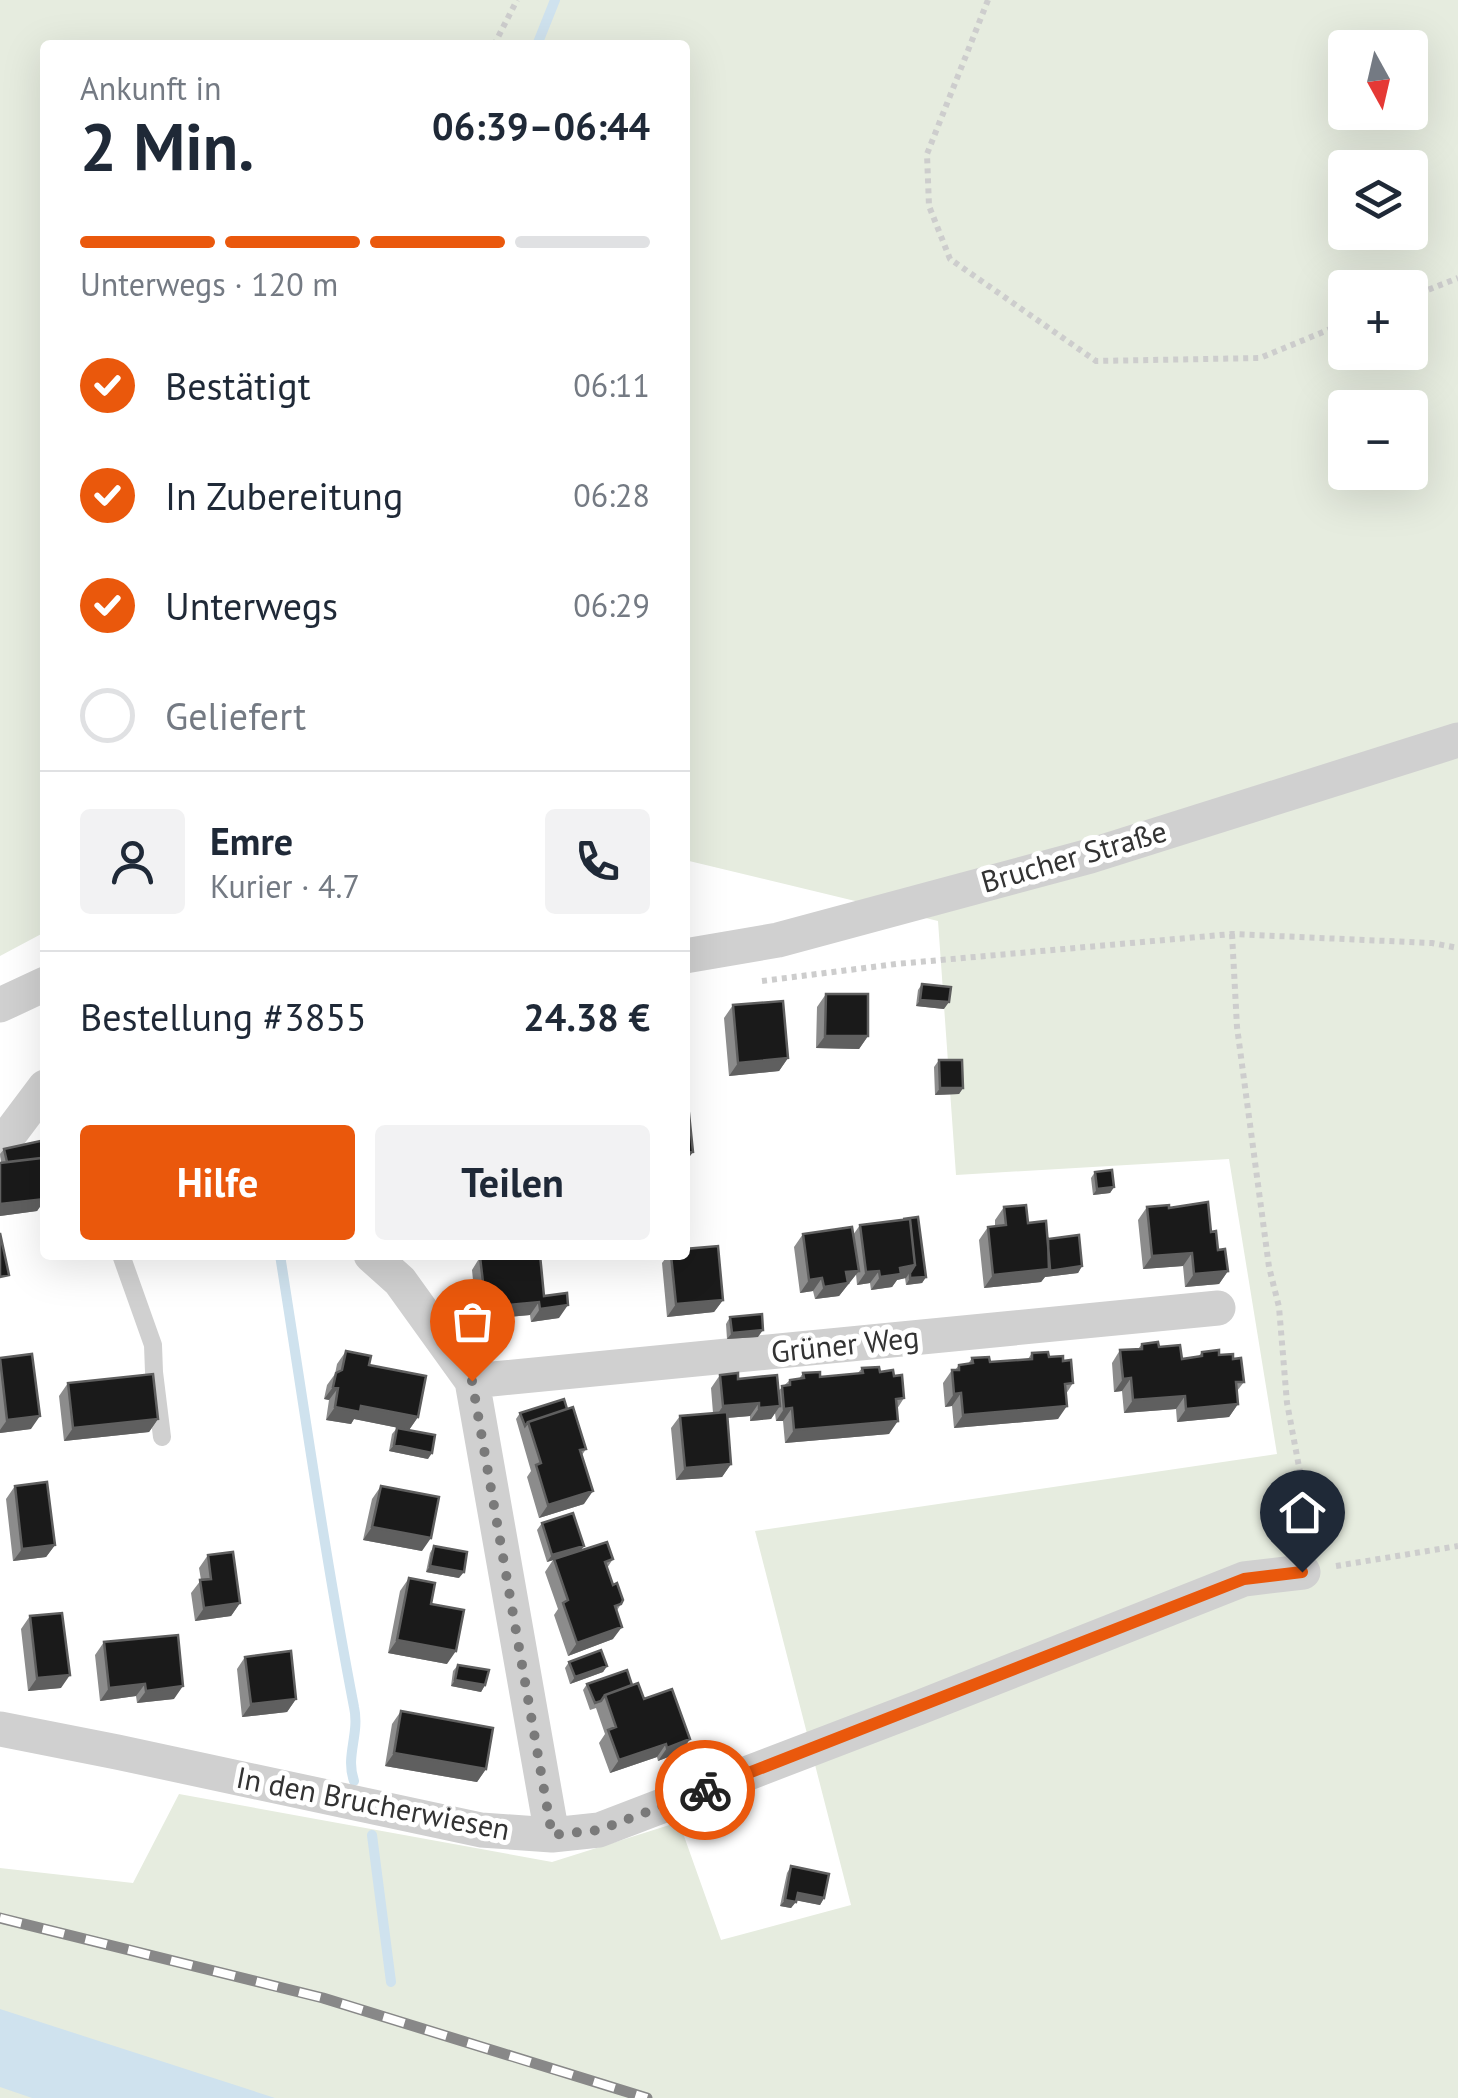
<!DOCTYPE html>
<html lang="de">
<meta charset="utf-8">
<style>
body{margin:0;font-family:"PT Sans",sans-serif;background:#f2f2f3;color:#1f2937;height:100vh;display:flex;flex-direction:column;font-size:38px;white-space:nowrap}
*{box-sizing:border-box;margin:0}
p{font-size:32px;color:#747a83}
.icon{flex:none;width:55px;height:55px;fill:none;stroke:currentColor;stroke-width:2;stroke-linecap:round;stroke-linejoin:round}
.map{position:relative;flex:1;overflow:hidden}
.panel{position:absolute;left:40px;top:40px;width:650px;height:1220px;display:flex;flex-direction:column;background:#fff;border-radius:10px;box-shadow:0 10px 40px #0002}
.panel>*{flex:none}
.needle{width:65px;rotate:172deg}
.fabs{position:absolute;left:1328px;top:30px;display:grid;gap:20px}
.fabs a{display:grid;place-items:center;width:100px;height:100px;border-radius:10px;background:#fff;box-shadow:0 10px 40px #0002;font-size:50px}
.pin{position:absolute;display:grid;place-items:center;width:85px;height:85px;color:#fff;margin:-102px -42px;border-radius:50% 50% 50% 0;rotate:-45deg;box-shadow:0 0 10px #0007}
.pin .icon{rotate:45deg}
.courier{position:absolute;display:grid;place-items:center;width:100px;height:100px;margin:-50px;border:8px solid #ea580c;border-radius:50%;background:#fff;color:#222;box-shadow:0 2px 12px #0007}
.headline em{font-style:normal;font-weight:600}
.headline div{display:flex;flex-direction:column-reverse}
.headline{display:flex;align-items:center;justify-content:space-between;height:170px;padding:0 40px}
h1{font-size:65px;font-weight:600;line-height:75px}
.bar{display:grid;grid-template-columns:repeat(4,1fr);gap:15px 10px;align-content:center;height:120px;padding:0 40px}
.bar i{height:12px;border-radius:8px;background:#e0e1e3}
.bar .on{background:#ea580c}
.bar p{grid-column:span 4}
.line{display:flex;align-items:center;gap:25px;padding:0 40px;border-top:2px solid #e0e1e3}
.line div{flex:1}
.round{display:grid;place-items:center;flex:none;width:105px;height:105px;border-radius:10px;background:#f2f2f3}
ol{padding:0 40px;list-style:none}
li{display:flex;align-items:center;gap:30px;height:110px}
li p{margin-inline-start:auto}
li .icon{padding:10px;border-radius:50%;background:#ea580c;color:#fff;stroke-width:4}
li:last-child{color:#747a83}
li i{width:55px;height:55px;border:5px solid #e0e1e3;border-radius:50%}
.primary-button{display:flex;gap:20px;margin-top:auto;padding:20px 40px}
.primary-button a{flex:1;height:115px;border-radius:10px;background:#ea580c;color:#fff;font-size:40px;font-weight:600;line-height:115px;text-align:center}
.primary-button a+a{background:#f2f2f3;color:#1f2937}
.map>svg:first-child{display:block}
</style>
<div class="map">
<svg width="1458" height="2098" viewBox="0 0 1458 2098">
<rect width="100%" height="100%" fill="#fff"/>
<path fill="#e6ecdf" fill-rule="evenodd" d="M0,0H1458V2098H0V1868L133,1883L179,1794L552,1862L679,1822L721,1940L851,1905L755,1531L1277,1454L1229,1159L956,1175L938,921L685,860V45H45V932L0,956ZM1345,48H1410V112H1345ZM1345,168H1410V232H1345ZM1345,288H1410V352H1345ZM1345,408H1410V472H1345Z"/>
<path fill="#cfe2ee" d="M0,2009L275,2098H32L0,2087Z"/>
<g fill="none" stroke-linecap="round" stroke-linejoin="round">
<path stroke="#cfe2ee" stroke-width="10" d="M537,45L555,0
M280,1255C304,1406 325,1557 354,1707C360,1734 345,1756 354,1781
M372,1835L391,1982"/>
<path stroke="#cdcdcd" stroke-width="6" stroke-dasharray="5 5" stroke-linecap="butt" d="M988,0L927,154L929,206L950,259L1096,361L1260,358L1345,323
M494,45L517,0
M1410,297L1458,278
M1232,934L1237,1027L1269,1267L1279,1307L1287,1403L1303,1488L1309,1531L1308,1538
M762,981L896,964L1232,934L1432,943L1458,948
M1336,1566L1458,1546"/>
<path stroke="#d0d0d0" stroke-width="18" d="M121,1255L153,1345L154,1372L162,1437"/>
<path stroke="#d0d0d0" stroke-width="35" d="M685,956L778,940L1090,856L1458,740
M0,1005L45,984
M0,1140L6,1139L45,1087
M371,1255L400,1281L472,1381L552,1835
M472,1381L1218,1308
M0,1729L117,1752L481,1830L552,1835L599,1830L918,1708L1244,1579L1303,1572"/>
<g stroke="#888" stroke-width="11">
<path id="rail" d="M0,1918L323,1998L647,2098"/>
</g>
<use href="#rail" stroke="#fff" stroke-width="8" stroke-dasharray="22" stroke-linecap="butt"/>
</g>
<path fill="#8c8c8c" d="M922,984L944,1009L916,1006L918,990Z
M826,994L868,1036L859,1049L816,1048L817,1007Z
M733,1005L788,1058L779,1071L729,1076L724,1018Z
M939,1060L963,1088L959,1094L935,1095L934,1067Z
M45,1140V1200L37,1211L0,1216V1163H1L0,1154L4,1149Z
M1095,1172L1114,1187L1110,1193L1093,1195L1091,1178Z
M1004,1207L1028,1223L1082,1266L1078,1273L1045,1277L1041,1282L984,1288L979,1240L988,1227L995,1226V1220Z
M1147,1207L1169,1208L1211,1232L1228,1271L1219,1284L1185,1287L1183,1266L1143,1269L1138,1220Z
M860,1225L926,1277L922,1283L906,1285L905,1278L897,1280L892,1287L871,1290L870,1283L857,1285L856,1274L839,1296L815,1299L813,1291L800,1293L794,1247L803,1234L853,1235Z
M668,1255H685L723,1300L714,1312L667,1317L662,1263Z
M480,1257L559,1318L531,1322L530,1315L477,1320L472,1270Z
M730,1317L758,1337L727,1339L726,1324Z
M1142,1344L1159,1347L1182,1359L1198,1357L1202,1352L1233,1359L1244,1382L1237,1391L1238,1404L1229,1417L1177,1422L1176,1409L1124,1413L1122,1391L1114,1392L1112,1363L1120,1350L1138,1349Z
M346,1351L369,1365L418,1417L409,1430L354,1419L351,1424L326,1420L329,1400L324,1399L327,1385L335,1374L337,1364Z
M1032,1353L1063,1361L1073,1383L1066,1394L1058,1419L954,1428L952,1406L945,1407L943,1383L952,1370H955L959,1365L968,1364L972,1358L990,1362L1028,1359Z
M0,1358L31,1429L0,1433Z
M862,1368L894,1376L904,1398L897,1409L889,1434L785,1443L783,1421H776L775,1413L771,1419L750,1421V1416L727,1418L731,1464L722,1477L676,1480L671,1428L680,1416L713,1413L711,1388L720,1375L778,1391L790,1380L799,1379L803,1373L820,1377L858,1373Z
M68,1383L158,1419L149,1432L64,1441L59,1396Z
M567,1409L586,1449L582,1455L584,1504L539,1518L527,1477L531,1471L516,1419L520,1413Z
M397,1428L428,1459L389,1451L392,1434Z
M15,1486L55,1545L46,1557L13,1561L6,1499Z
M381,1486L422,1551L363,1540L372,1499Z
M542,1523L581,1551L613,1559L607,1568L621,1604L616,1612L613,1639L568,1656L554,1615L558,1609L545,1572L553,1560L547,1562L537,1530Z
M434,1546L459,1578L426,1572L430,1553Z
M208,1555L240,1603L231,1616L195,1621L191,1593L201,1580L199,1568Z
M409,1578L431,1604L447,1664L388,1653L400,1591Z
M30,1616L61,1688L28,1691L21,1629Z
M104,1642L174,1699L137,1703L136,1696L100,1701L95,1655Z
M245,1657L296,1699L287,1712L242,1717L237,1669Z
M569,1662L607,1666L603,1672L570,1684L565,1668Z
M458,1665L485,1685L481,1692L451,1686L453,1671Z
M587,1684L632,1685L644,1699L690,1739L681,1752L658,1761L657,1757L610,1773L599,1743L605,1734L596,1708L590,1710L583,1690Z
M401,1711L486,1769L477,1782L385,1766L392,1724Z
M791,1866L824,1898L820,1905L796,1900L791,1908L780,1906L787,1873Z"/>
<path fill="#5f5f5f" d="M920,1000L949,1002L944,1009L916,1006Z
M825,1036H868L859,1049L816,1048Z
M788,1058L779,1071L729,1076L738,1063Z
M940,1088H963L959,1094L935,1095Z
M693,1152L685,1163V1153Z
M1114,1187L1110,1193L1093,1195L1097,1189Z
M45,1199L37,1211L0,1216V1204Z
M1192,1253L1183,1266L1143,1269L1152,1256Z
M915,1265L906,1278L897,1280L892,1287L871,1290L880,1277L900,1268Z
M1082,1266L1078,1273L1045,1277L1041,1282L984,1288L993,1275Z
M859,1271L839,1296L815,1299L824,1287L846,1272Z
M879,1271L870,1283L857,1285L866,1272Z
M1228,1271L1219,1284L1185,1287L1194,1274Z
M926,1277L922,1283L906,1285L910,1278Z
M822,1278L813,1291L800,1293L809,1280Z
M723,1300L714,1312L667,1317L676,1304Z
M539,1302L530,1315L477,1320L486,1307Z
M568,1305L559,1318L531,1322L540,1309Z
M763,1330L758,1337L727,1339L732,1333Z
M1131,1378L1122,1391L1114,1392L1123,1379Z
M333,1387L338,1388L329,1400L324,1399Z
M961,1393L952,1406L945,1407L954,1394Z
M1185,1396L1176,1409L1124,1413L1133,1400Z
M759,1403L750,1416L714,1419L723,1406Z
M1238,1404L1229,1417L1177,1422L1186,1409Z
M361,1406L418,1417L409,1430L354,1419L351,1424L326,1420L335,1407Z
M780,1406L771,1419L750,1421L759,1408Z
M1067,1406L1058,1419L954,1428L963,1415Z
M792,1408L783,1421H776L784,1409Z
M40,1416L31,1429L0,1433V1430L7,1420Z
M158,1419L149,1432L64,1441L73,1428Z
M898,1421L889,1434L785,1443L794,1430Z
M394,1445L432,1453L428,1459L389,1451Z
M731,1464L722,1477L676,1480L685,1468Z
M593,1491L584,1504L539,1518L548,1505Z
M372,1527L431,1538L422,1551L363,1540Z
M55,1545L46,1557L13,1561L22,1549Z
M584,1546L580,1552L547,1562L552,1555Z
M430,1566L464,1572L459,1578L426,1572Z
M240,1603L231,1616L195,1621L204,1608Z
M622,1627L613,1639L568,1656L577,1643Z
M397,1640L456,1651L447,1664L388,1653Z
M607,1666L603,1672L570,1684L575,1677Z
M70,1675L61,1688L28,1691L37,1678Z
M455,1680L485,1685L481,1692L451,1686Z
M145,1684L136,1696L100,1701L109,1688Z
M183,1686L174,1699L137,1703L146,1691Z
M296,1699L287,1712L242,1717L251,1704Z
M690,1739L681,1752L658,1761L667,1748Z
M666,1744L657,1757L610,1773L619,1760Z
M394,1753L486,1769L477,1782L385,1766Z
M798,1893L824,1898L820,1905L794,1900Z
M785,1900L796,1902L791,1908L780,1906Z"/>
<path fill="#1a1a1a" stroke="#5f5f5f" stroke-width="2.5" d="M922,984L951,987L949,1002L920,1000Z
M826,994H868V1036H825Z
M783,1001L788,1058L738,1063L733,1005Z
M939,1060H962L963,1088H940Z
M685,1104H688L693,1152L685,1153Z
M45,1140V1185L42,1158L7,1162L4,1149Z
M42,1158L45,1199L0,1204V1163Z
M1112,1170L1114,1187L1097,1189L1095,1172Z
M1208,1202L1211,1232L1216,1231L1218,1250L1225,1249L1228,1271L1194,1274L1192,1253L1152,1256L1147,1207L1169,1205V1208Z
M1026,1205L1028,1223L1046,1221L1050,1269L993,1275L988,1227L1006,1225L1004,1207Z
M918,1217L926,1277L910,1278V1273L915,1265L910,1219H903Z
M910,1219L915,1265L900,1268L901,1274L880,1277L879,1271L866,1272L860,1225Z
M852,1227L859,1271L846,1272L848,1283L824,1287L822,1278L809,1280L803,1234Z
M0,1233L9,1275L0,1277Z
M1079,1235L1082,1266L1049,1271L1048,1239Z
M718,1246L723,1300L676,1304L671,1255H685V1249Z
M498,1255H540L544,1296L567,1293L568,1305L540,1309L539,1302L486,1307L480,1257Z
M762,1314L763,1330L732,1333L730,1317Z
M1158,1342L1159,1347L1180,1345L1182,1359L1202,1356V1352L1219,1350V1355L1233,1354V1359L1241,1358L1244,1382H1236L1238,1404L1186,1409L1185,1396L1133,1400L1131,1378L1123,1379L1120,1350L1142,1349V1344Z
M346,1351L371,1356L369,1365L426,1376L418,1417L361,1406L360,1412L335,1407L338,1388L333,1387L336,1373L342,1370Z
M1048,1352L1049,1357L1063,1356V1361L1071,1360L1073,1383L1065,1384L1067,1406L963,1415L961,1393L954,1394L952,1370H959V1365L973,1363L972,1358L989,1357L990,1362L1032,1359V1353Z
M32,1354L40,1416L7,1420L0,1358Z
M879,1367L880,1372L893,1370L894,1376L902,1375L904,1398L896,1399L898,1421L794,1430L792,1408L784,1409L782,1386L790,1385V1380L804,1378L803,1373L820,1372V1377L863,1373L862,1368Z
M738,1373V1379L777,1375L780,1406L759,1408V1403L723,1406L720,1375Z
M153,1374L158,1419L73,1428L68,1383Z
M564,1399L567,1409L528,1422L525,1426L520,1413Z
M573,1407L586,1449L580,1450L593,1491L548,1505L536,1465L541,1463L528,1422Z
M727,1412L731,1464L685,1468L680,1416Z
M397,1428L435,1435L432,1453L394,1445Z
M47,1482L55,1545L22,1549L15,1486Z
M381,1486L439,1497L431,1538L372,1527Z
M573,1513L584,1546L552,1555L542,1523Z
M607,1542L613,1559L605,1562L613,1585L617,1583L623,1600L621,1604L615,1606L622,1627L577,1643L563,1603L568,1600L554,1559Z
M434,1546L467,1552L464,1572L430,1566Z
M233,1552L240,1603L204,1608L200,1580L211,1579L208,1555Z
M409,1578L435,1583L431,1604L464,1610L456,1651L397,1640Z
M62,1613L70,1675L37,1678L30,1616Z
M178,1635L183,1686L146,1691L145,1684L109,1688L104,1642Z
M601,1650L607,1666L575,1677L569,1662Z
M291,1651L296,1699L251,1704L245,1657Z
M458,1665L489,1670L485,1685L455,1680Z
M627,1670L632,1685L605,1695L601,1701L595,1703L587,1684Z
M638,1683L644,1699L672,1689L690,1739L667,1748L666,1744L619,1760L608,1730L616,1727L605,1695Z
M401,1711L493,1728L486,1769L394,1753Z
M791,1866L829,1874L824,1898L798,1893L796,1902L785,1900Z"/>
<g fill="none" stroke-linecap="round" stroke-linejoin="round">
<path stroke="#7a7a7a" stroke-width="10" stroke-dasharray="0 18" d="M472,1381L552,1835L599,1830L705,1790"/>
<path stroke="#ea580c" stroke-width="12" d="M705,1790L1244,1579L1302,1572"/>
</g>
<g text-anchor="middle" stroke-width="10" stroke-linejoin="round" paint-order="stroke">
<g font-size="30" fill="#333" stroke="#fff">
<text transform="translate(1074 857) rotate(-16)" y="10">Brucher Straße</text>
<text transform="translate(845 1345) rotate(-6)" y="10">Grüner Weg</text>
<text transform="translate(373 1804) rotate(11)" y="10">In den Brucherwiesen</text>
</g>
</g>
</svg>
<div class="fabs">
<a><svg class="needle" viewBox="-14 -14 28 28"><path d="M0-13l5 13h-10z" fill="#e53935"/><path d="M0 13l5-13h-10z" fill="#747a83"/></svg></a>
<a><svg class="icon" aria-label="layers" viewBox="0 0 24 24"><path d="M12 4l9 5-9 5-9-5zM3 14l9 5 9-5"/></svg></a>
<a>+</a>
<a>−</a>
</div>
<div class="pin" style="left:472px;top:1381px;background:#ea580c"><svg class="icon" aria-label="bag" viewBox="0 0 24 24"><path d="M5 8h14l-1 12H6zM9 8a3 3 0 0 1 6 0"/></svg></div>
<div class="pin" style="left:1302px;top:1572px;background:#1f2937"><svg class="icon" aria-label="home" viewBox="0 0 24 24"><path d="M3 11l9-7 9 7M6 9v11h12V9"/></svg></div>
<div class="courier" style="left:705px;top:1790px"><svg class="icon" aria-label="bike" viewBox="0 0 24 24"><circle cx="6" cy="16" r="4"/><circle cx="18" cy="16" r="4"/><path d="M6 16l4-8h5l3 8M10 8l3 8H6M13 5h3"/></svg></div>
<section class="panel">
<div class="headline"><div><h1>2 Min.</h1><p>Ankunft in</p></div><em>06:39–06:44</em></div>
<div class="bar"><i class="on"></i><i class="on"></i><i class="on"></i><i></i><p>Unterwegs · 120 m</p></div>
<ol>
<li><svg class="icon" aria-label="check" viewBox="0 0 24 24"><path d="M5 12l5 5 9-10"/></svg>Bestätigt<p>06:11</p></li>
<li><svg class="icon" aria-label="check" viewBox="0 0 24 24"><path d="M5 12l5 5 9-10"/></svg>In Zubereitung<p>06:28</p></li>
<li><svg class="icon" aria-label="check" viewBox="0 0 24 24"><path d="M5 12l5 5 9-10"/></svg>Unterwegs<p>06:29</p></li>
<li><i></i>Geliefert</li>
</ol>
<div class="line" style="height:180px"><a class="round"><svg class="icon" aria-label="person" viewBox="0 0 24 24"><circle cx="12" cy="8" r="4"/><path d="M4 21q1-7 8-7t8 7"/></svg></a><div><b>Emre</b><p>Kurier · 4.7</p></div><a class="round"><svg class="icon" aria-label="phone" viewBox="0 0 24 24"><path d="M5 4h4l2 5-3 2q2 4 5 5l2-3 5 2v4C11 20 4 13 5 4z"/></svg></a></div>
<div class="line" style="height:130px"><div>Bestellung #3855</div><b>24.38 €</b></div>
<div class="primary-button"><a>Hilfe</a><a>Teilen</a></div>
</section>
</div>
